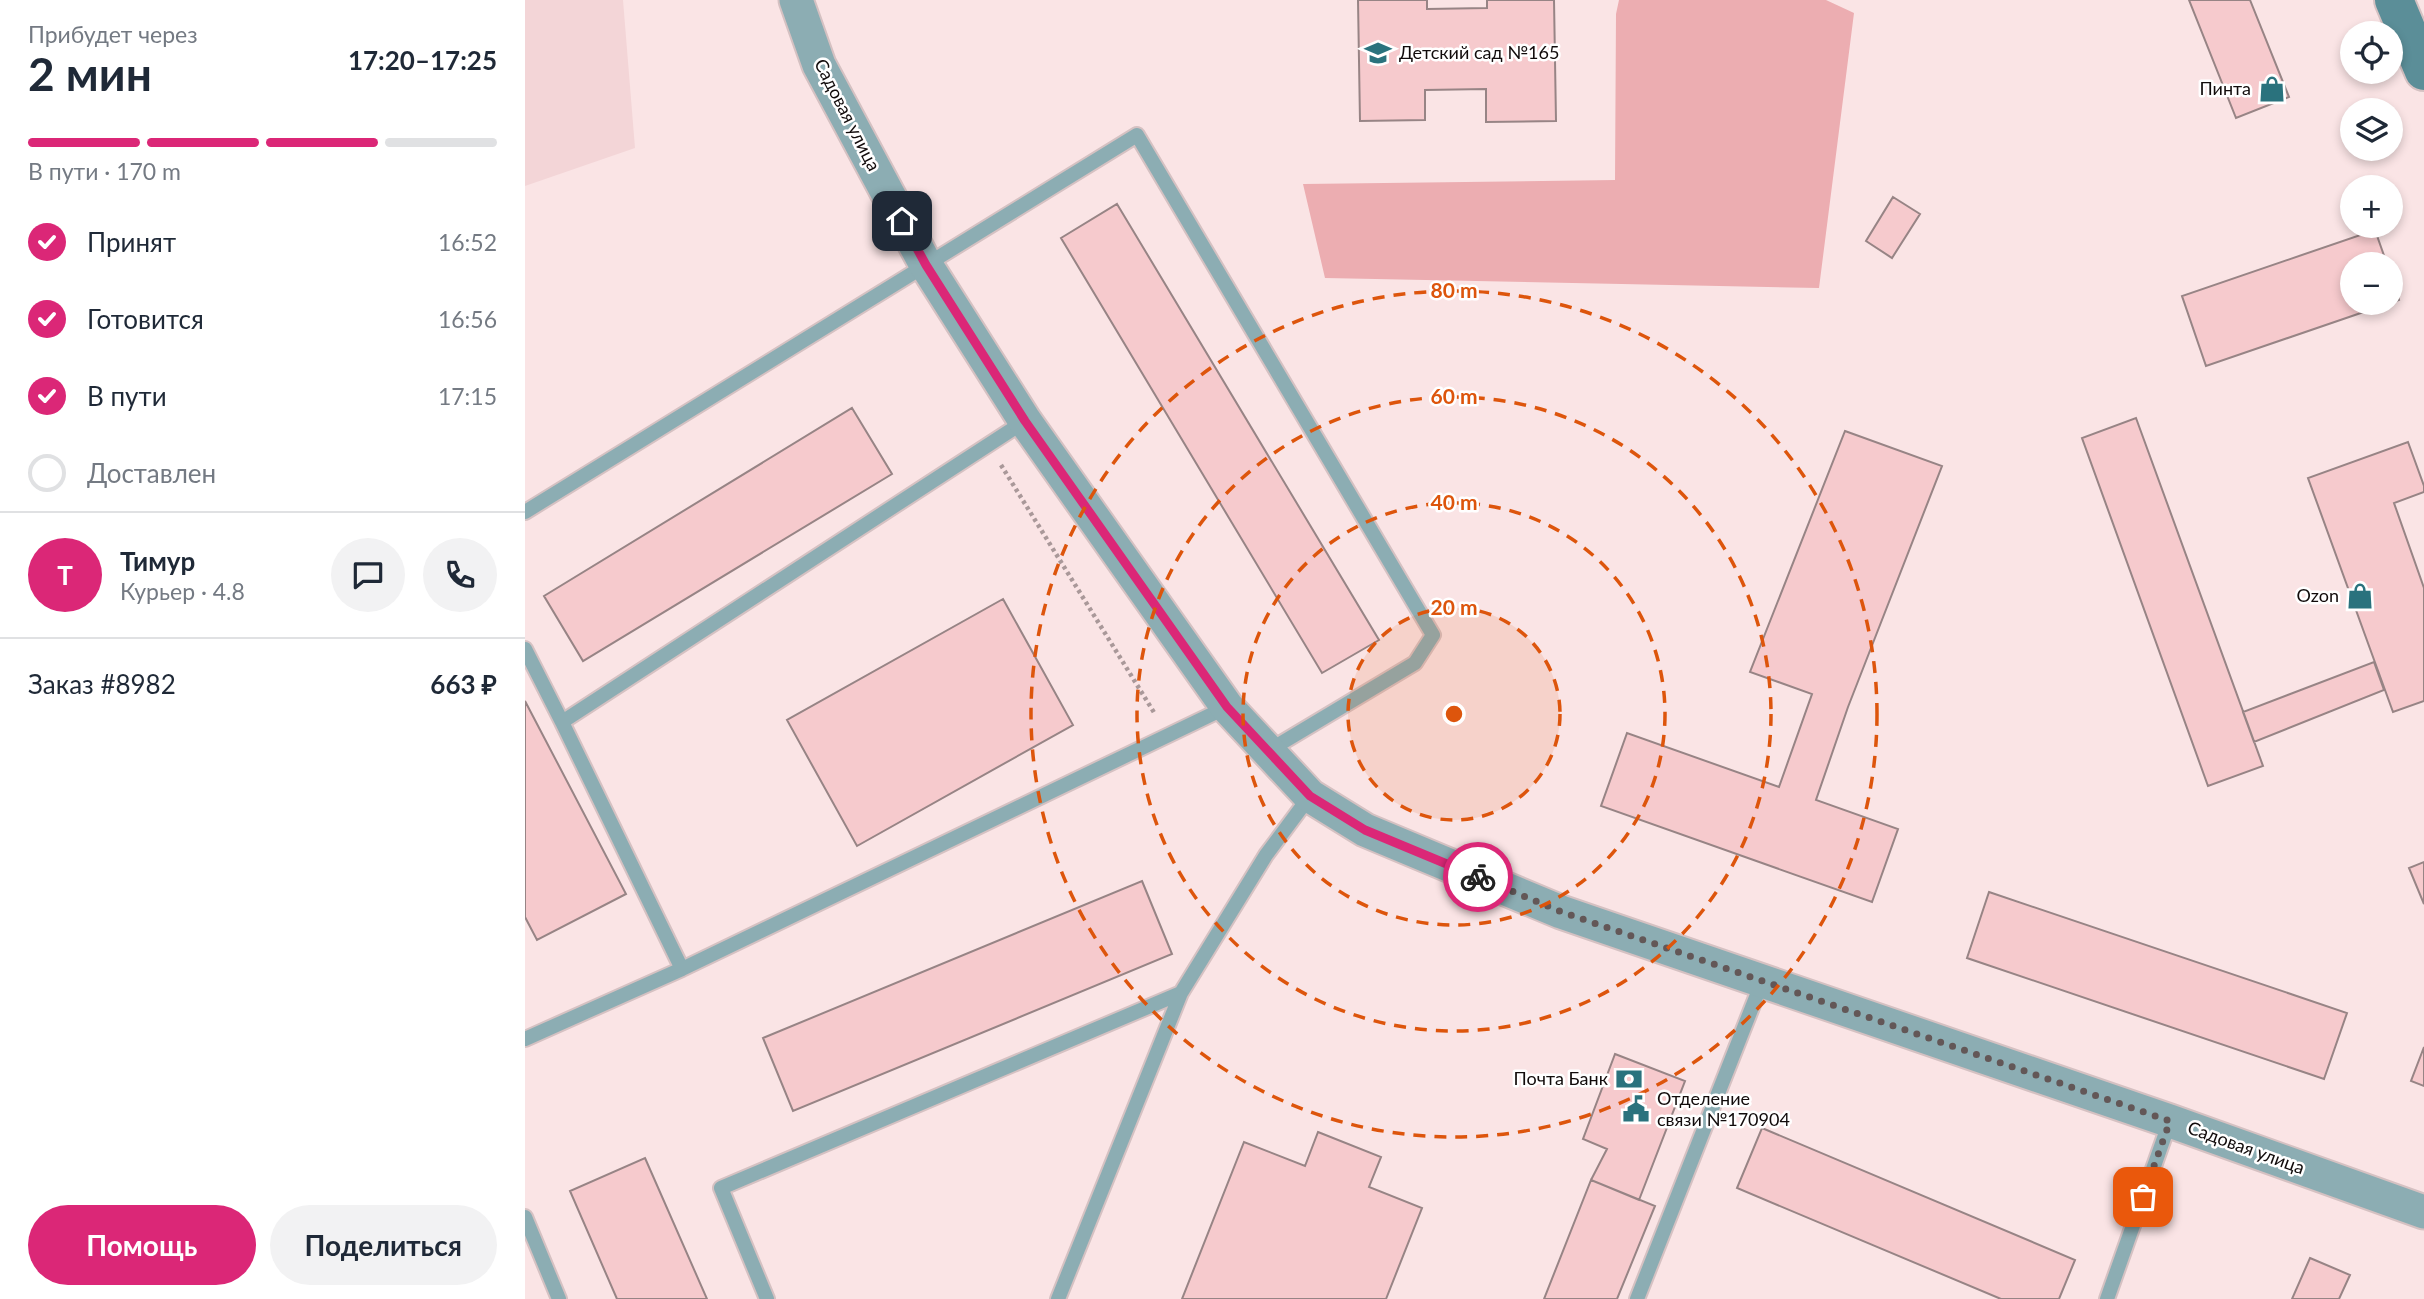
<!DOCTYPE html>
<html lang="ru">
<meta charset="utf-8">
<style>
body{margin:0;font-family:Lato,sans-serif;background:#f2f2f3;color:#1f2937;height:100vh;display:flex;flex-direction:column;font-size:26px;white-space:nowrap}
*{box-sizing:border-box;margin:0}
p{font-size:23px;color:#747a83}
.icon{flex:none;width:38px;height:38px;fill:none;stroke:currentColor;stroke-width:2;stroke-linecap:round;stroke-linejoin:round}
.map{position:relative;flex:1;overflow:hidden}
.sheet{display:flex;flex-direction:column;background:#fff;width:525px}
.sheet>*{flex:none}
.tools{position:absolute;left:1815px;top:21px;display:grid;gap:14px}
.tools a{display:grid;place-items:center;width:63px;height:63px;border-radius:50%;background:#fff;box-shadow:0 4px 10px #0003;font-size:35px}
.pin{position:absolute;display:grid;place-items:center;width:60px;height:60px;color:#fff;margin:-30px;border-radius:14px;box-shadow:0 4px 10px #0006}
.courier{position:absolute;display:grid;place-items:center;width:70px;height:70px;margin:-35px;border:5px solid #db2777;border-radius:50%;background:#fff;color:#222;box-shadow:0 2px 9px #0007}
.summary em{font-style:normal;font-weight:700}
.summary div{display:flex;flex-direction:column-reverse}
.summary{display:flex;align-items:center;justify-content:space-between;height:119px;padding:0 28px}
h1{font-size:46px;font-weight:700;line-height:52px}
.bar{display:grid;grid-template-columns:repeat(4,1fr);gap:10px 7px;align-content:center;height:84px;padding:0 28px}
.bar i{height:9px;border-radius:5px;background:#e0e1e3}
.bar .current{background:#db2777}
.bar p{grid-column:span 4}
.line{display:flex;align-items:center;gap:18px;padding:0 28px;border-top:2px solid #e0e1e3}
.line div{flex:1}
.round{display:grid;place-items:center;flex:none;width:74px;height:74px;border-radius:37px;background:#f2f2f3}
ol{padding:0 28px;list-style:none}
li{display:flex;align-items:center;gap:21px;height:77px}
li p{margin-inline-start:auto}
li .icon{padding:7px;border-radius:50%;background:#db2777;color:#fff;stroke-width:4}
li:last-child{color:#747a83}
li i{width:38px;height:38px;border:4px solid #e0e1e3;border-radius:50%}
.button{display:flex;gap:14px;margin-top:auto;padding:14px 28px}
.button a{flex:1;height:80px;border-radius:42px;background:#db2777;color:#fff;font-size:28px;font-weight:700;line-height:80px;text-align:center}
.button a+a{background:#f2f2f3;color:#1f2937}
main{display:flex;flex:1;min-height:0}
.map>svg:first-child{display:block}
</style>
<main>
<section class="sheet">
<div class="summary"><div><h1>2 мин</h1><p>Прибудет через</p></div><em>17:20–17:25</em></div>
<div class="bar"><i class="current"></i><i class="current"></i><i class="current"></i><i></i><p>В пути · 170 m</p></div>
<ol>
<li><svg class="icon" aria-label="check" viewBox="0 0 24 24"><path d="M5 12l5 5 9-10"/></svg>Принят<p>16:52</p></li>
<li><svg class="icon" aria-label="check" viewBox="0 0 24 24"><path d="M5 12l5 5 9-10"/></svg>Готовится<p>16:56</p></li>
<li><svg class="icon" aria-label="check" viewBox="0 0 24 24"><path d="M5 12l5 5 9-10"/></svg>В пути<p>17:15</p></li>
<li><i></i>Доставлен</li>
</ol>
<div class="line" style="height:126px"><b class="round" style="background:#db2777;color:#fff">Т</b><div><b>Тимур</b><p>Курьер · 4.8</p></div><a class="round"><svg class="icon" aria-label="chat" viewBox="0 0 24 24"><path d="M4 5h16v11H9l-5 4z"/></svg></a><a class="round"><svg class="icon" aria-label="phone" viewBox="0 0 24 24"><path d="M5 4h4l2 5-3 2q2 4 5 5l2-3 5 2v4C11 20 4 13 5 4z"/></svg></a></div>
<div class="line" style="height:91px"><div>Заказ #8982</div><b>663 ₽</b></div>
<div class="button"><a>Помощь</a><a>Поделиться</a></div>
</section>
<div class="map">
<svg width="1899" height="1299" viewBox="0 0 1899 1299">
<rect width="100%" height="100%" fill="#fae4e5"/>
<path fill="#f3d5d7" d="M0,0H98L110,148L0,186Z"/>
<path fill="#ecadb1" d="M1094,0H1301L1329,13L1294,288L800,278L778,184L1090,180L1091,14Z"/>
<path fill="#f6cacd" stroke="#978485" stroke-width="2" d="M833,0H902V9L962,8V0H1029L1031,121L961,122V89L900,90V120L835,121Z
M1664,0H1725L1764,97L1711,118Z
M1368,197L1395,214L1367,258L1341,241Z
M592,204L854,640L797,673L536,238Z
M1850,230L1862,264H1827V303H1865L1681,366L1657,296Z
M1866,274L1874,300L1866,303Z
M327,408L367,474L58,661L19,596Z
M1611,418L1738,766L1683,786L1557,438Z
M1320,431L1417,466L1323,707L1291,800L1373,829L1347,902L1076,806L1102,733L1254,787L1287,694L1225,672Z
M1883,442L1899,486V492L1869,503L1899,588V701L1868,712L1783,478Z
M478,599L548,725L332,846L262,720Z
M1849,662L1859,690L1729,742L1718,712Z
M0,701L101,894L12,940L0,917Z
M1899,862V904L1884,868Z
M617,881L647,954L268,1111L238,1038Z
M1464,892L1822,1013L1799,1079L1442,958Z
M1899,1047V1086L1886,1081Z
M1090,1054L1160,1081L1114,1200L1066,1180L1082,1149L1058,1139Z
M1237,1128L1550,1260L1534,1299H1476L1212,1188Z
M793,1132L856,1157L844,1187L897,1208L861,1299H657L719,1142L780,1166Z
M120,1158L182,1299H92L45,1191Z
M1066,1180L1130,1206L1092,1299H1019Z
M1785,1258L1825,1275L1814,1299H1767Z"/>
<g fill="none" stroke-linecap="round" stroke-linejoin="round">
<g stroke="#d5c1c2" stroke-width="18">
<path id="service" d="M500,421L37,722L157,969L702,707
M0,512L612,135L908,635L890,663L743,751
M0,649L37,722
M0,1039L157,969
M0,1217L34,1299
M242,1299L196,1188L656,993
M533,1299L656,993L741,855L785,796
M1112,1299L1237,982
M1582,1299L1645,1121"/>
</g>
<g stroke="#d5c1c2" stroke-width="37">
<path id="tertiary" d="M271,0L294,65L401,265L500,421L702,707L785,796L840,830L1036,912L1645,1121L1899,1212"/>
</g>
<g stroke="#d5c1c2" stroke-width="42">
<path id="secondary" d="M1869,0L1899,71"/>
</g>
<path stroke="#a99899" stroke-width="4.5" stroke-dasharray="3.5 3.5" stroke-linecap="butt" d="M476,465L630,714"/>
<use href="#service" stroke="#8cadb3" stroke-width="14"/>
<use href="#tertiary" stroke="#8cadb3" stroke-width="33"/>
<use href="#secondary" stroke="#5b8e98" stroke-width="38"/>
</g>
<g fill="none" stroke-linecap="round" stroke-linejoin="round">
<path stroke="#635757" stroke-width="7" stroke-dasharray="0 12.6" d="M953,877L1037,912L1645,1121L1618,1197"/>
<path stroke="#db2777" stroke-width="9" d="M377,221L401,265L500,421L702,707L785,796L840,830L953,877"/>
</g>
<circle cx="929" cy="714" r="106" fill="#dd550c" fill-opacity=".12"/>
<g fill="none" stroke="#dd550c" stroke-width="3.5" stroke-dasharray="12 9">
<circle cx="929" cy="714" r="106"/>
<circle cx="929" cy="714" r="211"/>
<circle cx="929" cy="714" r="317"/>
<circle cx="929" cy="714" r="423"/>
</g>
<defs>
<g id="school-bare" transform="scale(2.1)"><path d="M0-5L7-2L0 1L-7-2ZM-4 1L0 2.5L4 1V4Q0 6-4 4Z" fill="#2a727d" stroke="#fff" stroke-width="2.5" paint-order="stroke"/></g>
<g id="shop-bare" transform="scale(2.1)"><path d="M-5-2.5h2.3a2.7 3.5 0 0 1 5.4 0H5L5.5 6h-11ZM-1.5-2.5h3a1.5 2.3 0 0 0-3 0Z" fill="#2a727d" stroke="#fff" stroke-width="2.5" paint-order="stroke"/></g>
<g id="bank-bare" transform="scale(2.1)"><path d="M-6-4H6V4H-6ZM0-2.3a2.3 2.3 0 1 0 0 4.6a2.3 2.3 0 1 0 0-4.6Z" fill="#2a727d" stroke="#fff" stroke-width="2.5" paint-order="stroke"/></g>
<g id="civic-bare" transform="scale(2.1)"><path d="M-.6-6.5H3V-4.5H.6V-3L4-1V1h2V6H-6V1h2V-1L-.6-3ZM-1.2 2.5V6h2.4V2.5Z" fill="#2a727d" stroke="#fff" stroke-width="2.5" paint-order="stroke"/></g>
</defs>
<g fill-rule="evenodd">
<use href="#school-bare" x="853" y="53"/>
<use href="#shop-bare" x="1747" y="89"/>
<use href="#shop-bare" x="1835" y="596"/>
<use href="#bank-bare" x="1104" y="1079"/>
<use href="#civic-bare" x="1111" y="1109"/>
</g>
<g text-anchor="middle" stroke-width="5" stroke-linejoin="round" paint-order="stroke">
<g font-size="18" fill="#110b0b" stroke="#fff" text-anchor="end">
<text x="874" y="59" text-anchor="start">Детский сад №165</text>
<text x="1726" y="95">Пинта</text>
<text x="1814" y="602">Ozon</text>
<text x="1083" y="1085">Почта Банк</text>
<text x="1132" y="1105" text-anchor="start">Отделение<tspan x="1132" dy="21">связи №170904</tspan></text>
</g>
<g font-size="18" fill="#110b0b" stroke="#fff">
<text transform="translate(322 115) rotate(63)" y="6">Садовая улица</text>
<text transform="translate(1721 1148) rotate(20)" y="6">Садовая улица</text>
</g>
</g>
<circle cx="929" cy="714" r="10" fill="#dd550c" stroke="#fff" stroke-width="3.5"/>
<g font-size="21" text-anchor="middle" font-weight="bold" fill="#dd550c" stroke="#fff" stroke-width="5" stroke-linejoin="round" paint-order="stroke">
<text x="929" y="298">80 m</text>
<text x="929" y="404">60 m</text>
<text x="929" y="510">40 m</text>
<text x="929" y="615">20 m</text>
</g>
</svg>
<div class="tools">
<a><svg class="icon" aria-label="locate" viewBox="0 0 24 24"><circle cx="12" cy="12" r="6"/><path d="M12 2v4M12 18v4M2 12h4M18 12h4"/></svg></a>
<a><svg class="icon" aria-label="layers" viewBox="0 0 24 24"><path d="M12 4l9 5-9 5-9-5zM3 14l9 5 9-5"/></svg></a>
<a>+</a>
<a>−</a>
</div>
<div class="pin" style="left:1618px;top:1197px;background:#ea580c"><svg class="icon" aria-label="bag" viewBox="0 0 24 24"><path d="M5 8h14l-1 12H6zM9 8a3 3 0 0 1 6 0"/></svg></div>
<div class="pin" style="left:377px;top:221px;background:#1f2937"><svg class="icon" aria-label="home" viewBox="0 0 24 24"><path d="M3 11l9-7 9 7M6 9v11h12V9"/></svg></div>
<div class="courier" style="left:953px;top:877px"><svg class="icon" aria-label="bike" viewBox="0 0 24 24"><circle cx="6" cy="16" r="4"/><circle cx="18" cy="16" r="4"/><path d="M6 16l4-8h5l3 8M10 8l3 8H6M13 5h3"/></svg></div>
</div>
</main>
